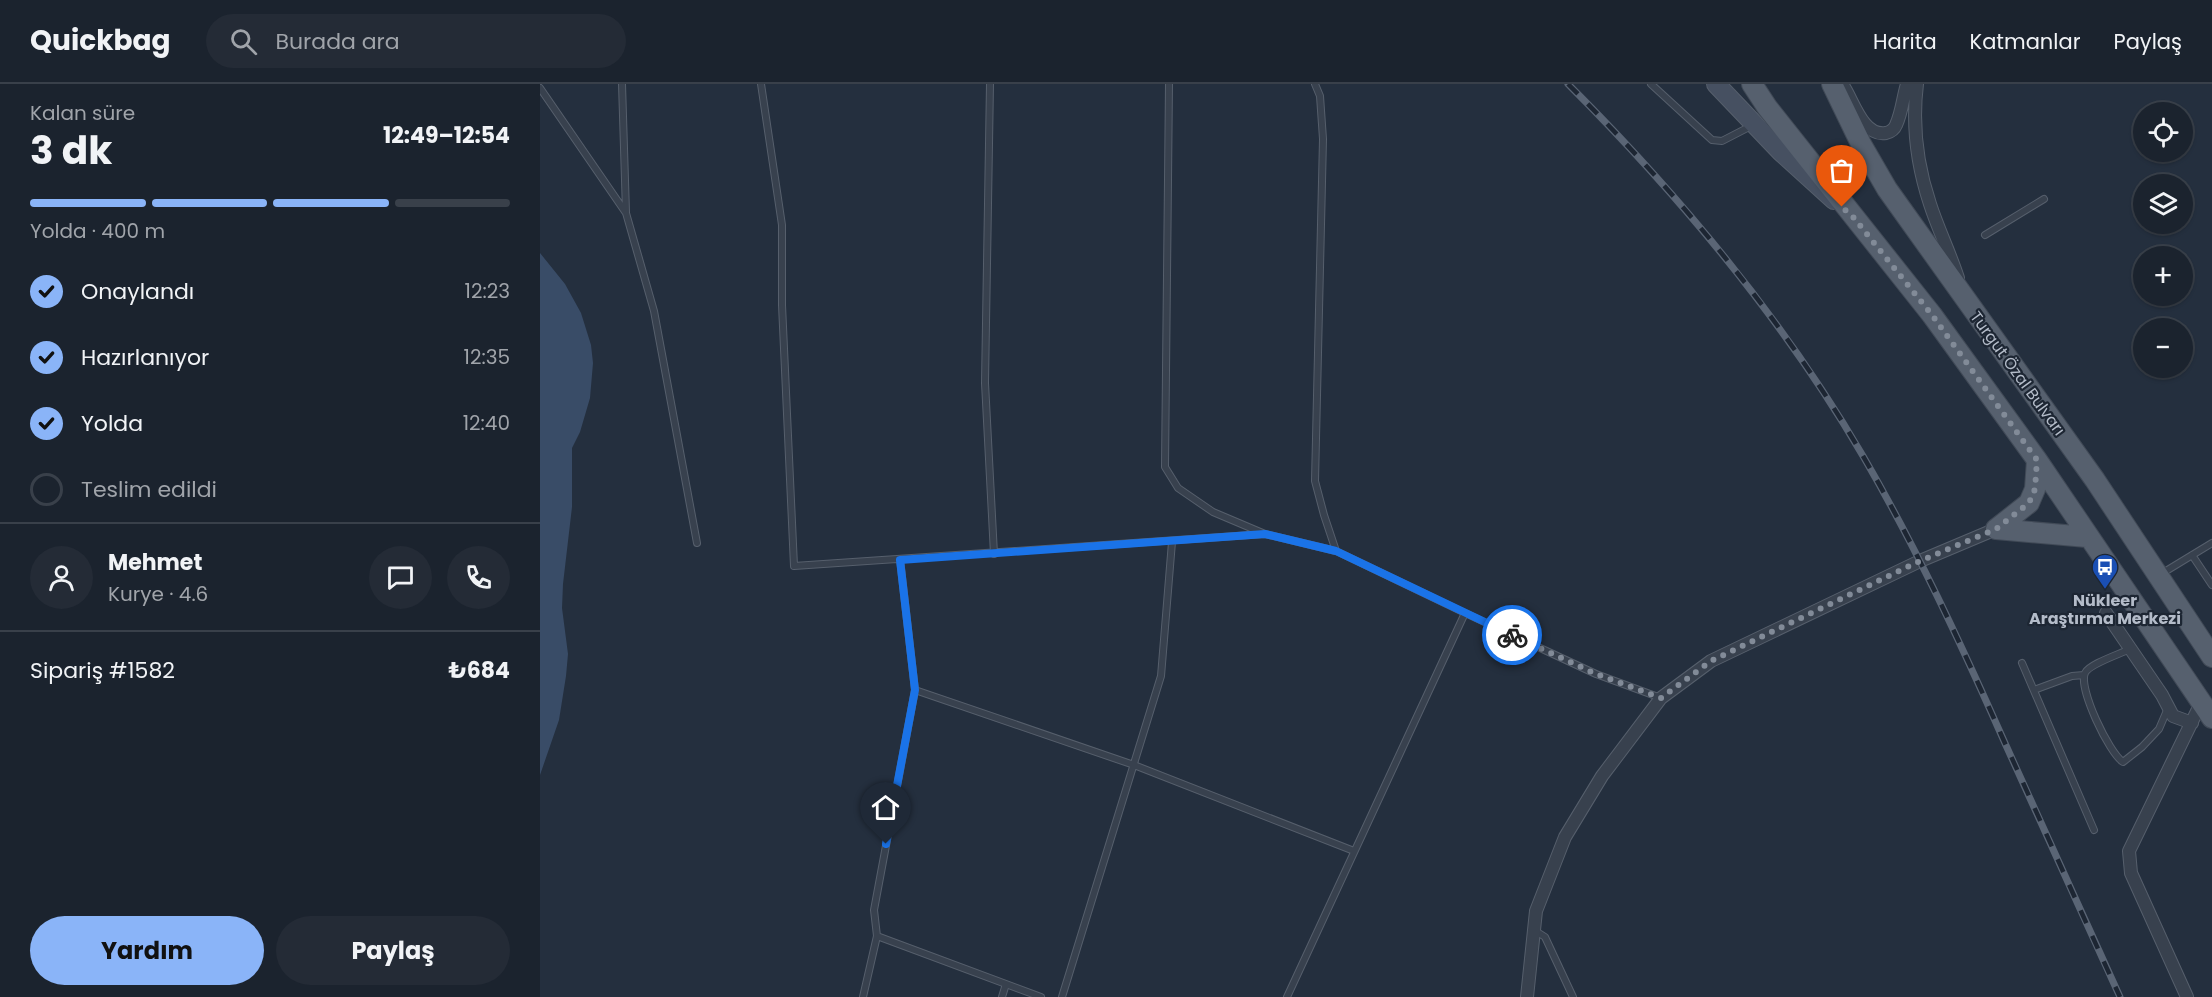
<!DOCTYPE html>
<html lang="tr">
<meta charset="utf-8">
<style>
body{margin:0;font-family:Poppins,sans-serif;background:#242b36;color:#f1f3f6;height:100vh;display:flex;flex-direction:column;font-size:22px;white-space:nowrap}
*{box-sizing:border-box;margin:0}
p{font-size:20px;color:#a0a4aa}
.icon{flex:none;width:33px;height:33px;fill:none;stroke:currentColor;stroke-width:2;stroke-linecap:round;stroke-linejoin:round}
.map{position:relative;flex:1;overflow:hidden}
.panel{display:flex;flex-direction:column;background:#1b232e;width:540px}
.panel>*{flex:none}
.controls{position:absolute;left:1593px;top:18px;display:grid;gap:12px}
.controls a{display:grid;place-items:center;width:60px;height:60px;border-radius:50%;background:#1b232e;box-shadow:0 2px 4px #0004,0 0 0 2px #39404a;font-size:30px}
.pin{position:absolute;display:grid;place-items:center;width:51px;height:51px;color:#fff;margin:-62px -26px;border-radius:50% 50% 50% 0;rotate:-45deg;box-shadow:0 0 6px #0007}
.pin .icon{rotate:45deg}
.courier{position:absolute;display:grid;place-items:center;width:60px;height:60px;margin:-30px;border:4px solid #1a73e8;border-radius:50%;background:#fff;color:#222;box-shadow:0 2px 8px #0007}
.head em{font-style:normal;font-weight:700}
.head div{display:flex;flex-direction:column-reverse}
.head{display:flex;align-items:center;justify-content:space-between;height:102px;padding:0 30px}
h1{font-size:39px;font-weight:700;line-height:45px}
.bar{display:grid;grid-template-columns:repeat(4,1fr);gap:9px 6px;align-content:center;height:72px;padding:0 30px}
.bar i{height:8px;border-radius:4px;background:#39404a}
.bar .current{background:#8ab4f8}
.bar p{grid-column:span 4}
.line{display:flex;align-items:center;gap:15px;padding:0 30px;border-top:2px solid #39404a}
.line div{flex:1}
.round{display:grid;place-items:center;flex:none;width:63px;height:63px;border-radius:32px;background:#242b36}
ol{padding:0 30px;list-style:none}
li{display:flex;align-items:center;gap:18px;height:66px}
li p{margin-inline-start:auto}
li .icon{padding:6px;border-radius:50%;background:#8ab4f8;color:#111;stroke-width:4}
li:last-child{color:#a0a4aa}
li i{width:33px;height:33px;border:3px solid #39404a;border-radius:50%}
.button{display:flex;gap:12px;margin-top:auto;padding:12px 30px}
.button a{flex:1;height:69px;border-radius:36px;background:#8ab4f8;color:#111;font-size:24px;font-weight:700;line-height:69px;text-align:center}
.button a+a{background:#242b36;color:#f1f3f6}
header{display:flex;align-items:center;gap:36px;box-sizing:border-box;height:84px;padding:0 30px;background:#1b232e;border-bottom:2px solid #39404a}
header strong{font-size:28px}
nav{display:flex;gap:33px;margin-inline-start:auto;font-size:21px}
.search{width:420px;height:54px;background:#242b36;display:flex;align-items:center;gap:15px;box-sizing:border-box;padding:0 21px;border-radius:33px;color:#a0a4aa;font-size:22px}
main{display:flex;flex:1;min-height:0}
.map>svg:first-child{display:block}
</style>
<header>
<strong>Quickbag</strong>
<div class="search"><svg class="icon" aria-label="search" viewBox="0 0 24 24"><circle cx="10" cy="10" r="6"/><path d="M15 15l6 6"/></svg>Burada ara</div>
<nav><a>Harita</a><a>Katmanlar</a><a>Paylaş</a></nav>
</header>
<main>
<section class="panel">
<div class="head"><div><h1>3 dk</h1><p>Kalan süre</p></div><em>12:49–12:54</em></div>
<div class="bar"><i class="current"></i><i class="current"></i><i class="current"></i><i></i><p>Yolda · 400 m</p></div>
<ol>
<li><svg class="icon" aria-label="check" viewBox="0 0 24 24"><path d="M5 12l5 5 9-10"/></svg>Onaylandı<p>12:23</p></li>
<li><svg class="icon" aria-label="check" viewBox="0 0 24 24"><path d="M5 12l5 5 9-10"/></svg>Hazırlanıyor<p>12:35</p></li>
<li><svg class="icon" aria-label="check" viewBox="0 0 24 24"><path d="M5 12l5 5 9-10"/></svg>Yolda<p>12:40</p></li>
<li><i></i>Teslim edildi</li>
</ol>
<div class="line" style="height:108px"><a class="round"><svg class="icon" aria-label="person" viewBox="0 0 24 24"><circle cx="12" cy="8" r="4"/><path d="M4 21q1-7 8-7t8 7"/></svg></a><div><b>Mehmet</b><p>Kurye · 4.6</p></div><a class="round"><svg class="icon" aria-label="chat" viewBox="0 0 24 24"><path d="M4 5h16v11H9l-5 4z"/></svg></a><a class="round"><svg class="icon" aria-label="phone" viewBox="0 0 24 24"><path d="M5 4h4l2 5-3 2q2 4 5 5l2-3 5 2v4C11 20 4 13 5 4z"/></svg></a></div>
<div class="line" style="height:78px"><div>Sipariş #1582</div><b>₺684</b></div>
<div class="button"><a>Yardım</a><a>Paylaş</a></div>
</section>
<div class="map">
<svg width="1672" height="913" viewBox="0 0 1672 913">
<rect width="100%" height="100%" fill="#242f3e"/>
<path fill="#394c67" d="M0,169L25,200L41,229L51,261L53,279L50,314L40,348L32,364V423L23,500L22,524L28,570L26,592L19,636L0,691Z"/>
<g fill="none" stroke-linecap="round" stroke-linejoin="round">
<g stroke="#565f6c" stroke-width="8">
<path id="lane" d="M82,0L86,128
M221,0L242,141V221L254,482L725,450L796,467L925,529L1056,590L1121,614
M450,0L445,299L454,470
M629,0L625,383L638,404L673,428L725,450
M775,0L780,12L783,55L775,397L784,431L796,467
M1111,0L1172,56L1182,57L1213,41
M0,4L86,129L114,227L157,459
M1445,151L1504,115
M1652,471L1672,501
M360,475L375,606L334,826L337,852L501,913
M1621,490L1672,459
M1590,565C1580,570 1549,580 1545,589C1538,604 1569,669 1583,678L1602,663L1619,645L1628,624
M1482,579L1554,746
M375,606L594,681L814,767
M1494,606L1532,592L1544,591
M994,846L1005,853L1033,913
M323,913L337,852
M462,913L466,900
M522,913L621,592L632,458
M747,913L925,529"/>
</g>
<g stroke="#565f6c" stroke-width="14">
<path id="street" d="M1302,0C1313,15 1322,53 1346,49C1350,48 1354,46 1356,41C1362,28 1363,13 1367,0
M1377,0C1372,40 1377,81 1390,120C1398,145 1410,169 1418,194
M1566,529L1622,611L1633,632L1652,639
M987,913L996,827L1025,753L1062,692L1121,614L1171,577L1380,477L1456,445
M1647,913L1591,789L1589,767L1661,619"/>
</g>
<g stroke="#565f6c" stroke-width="20">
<path id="secondary" d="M1176,0L1241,68L1294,116"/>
</g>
<g stroke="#414a57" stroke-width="22">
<path id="primary" d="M1212,0L1227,23L1392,231L1497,376L1672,634
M1292,0L1321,60L1347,105L1555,396L1672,573
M1456,445L1547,453
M1456,445L1489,419L1495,405L1497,376"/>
</g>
<use href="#lane" stroke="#38414e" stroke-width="6"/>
<use href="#street" stroke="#38414e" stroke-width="12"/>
<use href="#secondary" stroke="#465061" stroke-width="18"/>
<use href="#primary" stroke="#56606e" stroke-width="20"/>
<g stroke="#5a6575" stroke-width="7">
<path id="rail" d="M1028,0C1140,112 1243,235 1323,372C1376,463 1421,560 1464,657C1503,742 1541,828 1580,913"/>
</g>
<use href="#rail" stroke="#1d2633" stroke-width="4.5" stroke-dasharray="14" stroke-linecap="butt"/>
</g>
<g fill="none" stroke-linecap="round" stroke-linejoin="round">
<path stroke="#828b98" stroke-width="6" stroke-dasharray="0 10.8" d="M972,551L1056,590L1121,614L1171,577L1380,477L1456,445L1489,419L1495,405L1497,376L1392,231L1314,134L1302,123"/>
<path stroke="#1a73e8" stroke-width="8" d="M346,760L375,606L360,476L725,450L796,467L972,551"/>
</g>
<defs>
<g id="bus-pin" transform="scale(1.35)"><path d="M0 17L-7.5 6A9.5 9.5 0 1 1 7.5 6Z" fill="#1a4fb4" stroke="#1d2633"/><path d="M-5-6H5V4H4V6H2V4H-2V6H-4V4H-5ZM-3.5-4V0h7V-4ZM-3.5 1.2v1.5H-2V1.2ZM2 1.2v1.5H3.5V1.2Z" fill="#fff"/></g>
</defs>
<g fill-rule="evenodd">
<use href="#bus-pin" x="1565" y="483"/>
</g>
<g text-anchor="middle" stroke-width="4.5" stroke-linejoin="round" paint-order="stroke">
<g font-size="16" fill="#b4bcc9" stroke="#1d2633">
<text transform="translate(1478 289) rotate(54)" y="6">Turgut Özal Bulvarı</text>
</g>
<g font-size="16" font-weight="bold" fill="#b4bcc9" stroke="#1d2633">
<text x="1565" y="522">Nükleer<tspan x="1565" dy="18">Araştırma Merkezi</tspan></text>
</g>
</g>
</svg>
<div class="controls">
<a><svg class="icon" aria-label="locate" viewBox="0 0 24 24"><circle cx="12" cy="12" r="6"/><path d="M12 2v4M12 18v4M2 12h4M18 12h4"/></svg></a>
<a><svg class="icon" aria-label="layers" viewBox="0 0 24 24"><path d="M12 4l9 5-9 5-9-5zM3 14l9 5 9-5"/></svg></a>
<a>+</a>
<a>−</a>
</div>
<div class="pin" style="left:1302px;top:123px;background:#ea580c"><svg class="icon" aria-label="bag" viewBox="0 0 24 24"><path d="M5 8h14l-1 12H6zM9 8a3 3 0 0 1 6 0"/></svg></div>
<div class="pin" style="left:346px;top:760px;background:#1f2937"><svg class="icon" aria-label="home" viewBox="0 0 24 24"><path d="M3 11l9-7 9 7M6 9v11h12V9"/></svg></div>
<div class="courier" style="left:972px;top:551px"><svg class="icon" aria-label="bike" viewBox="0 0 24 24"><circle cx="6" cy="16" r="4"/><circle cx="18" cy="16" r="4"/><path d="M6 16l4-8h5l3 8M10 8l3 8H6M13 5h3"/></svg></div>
</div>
</main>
